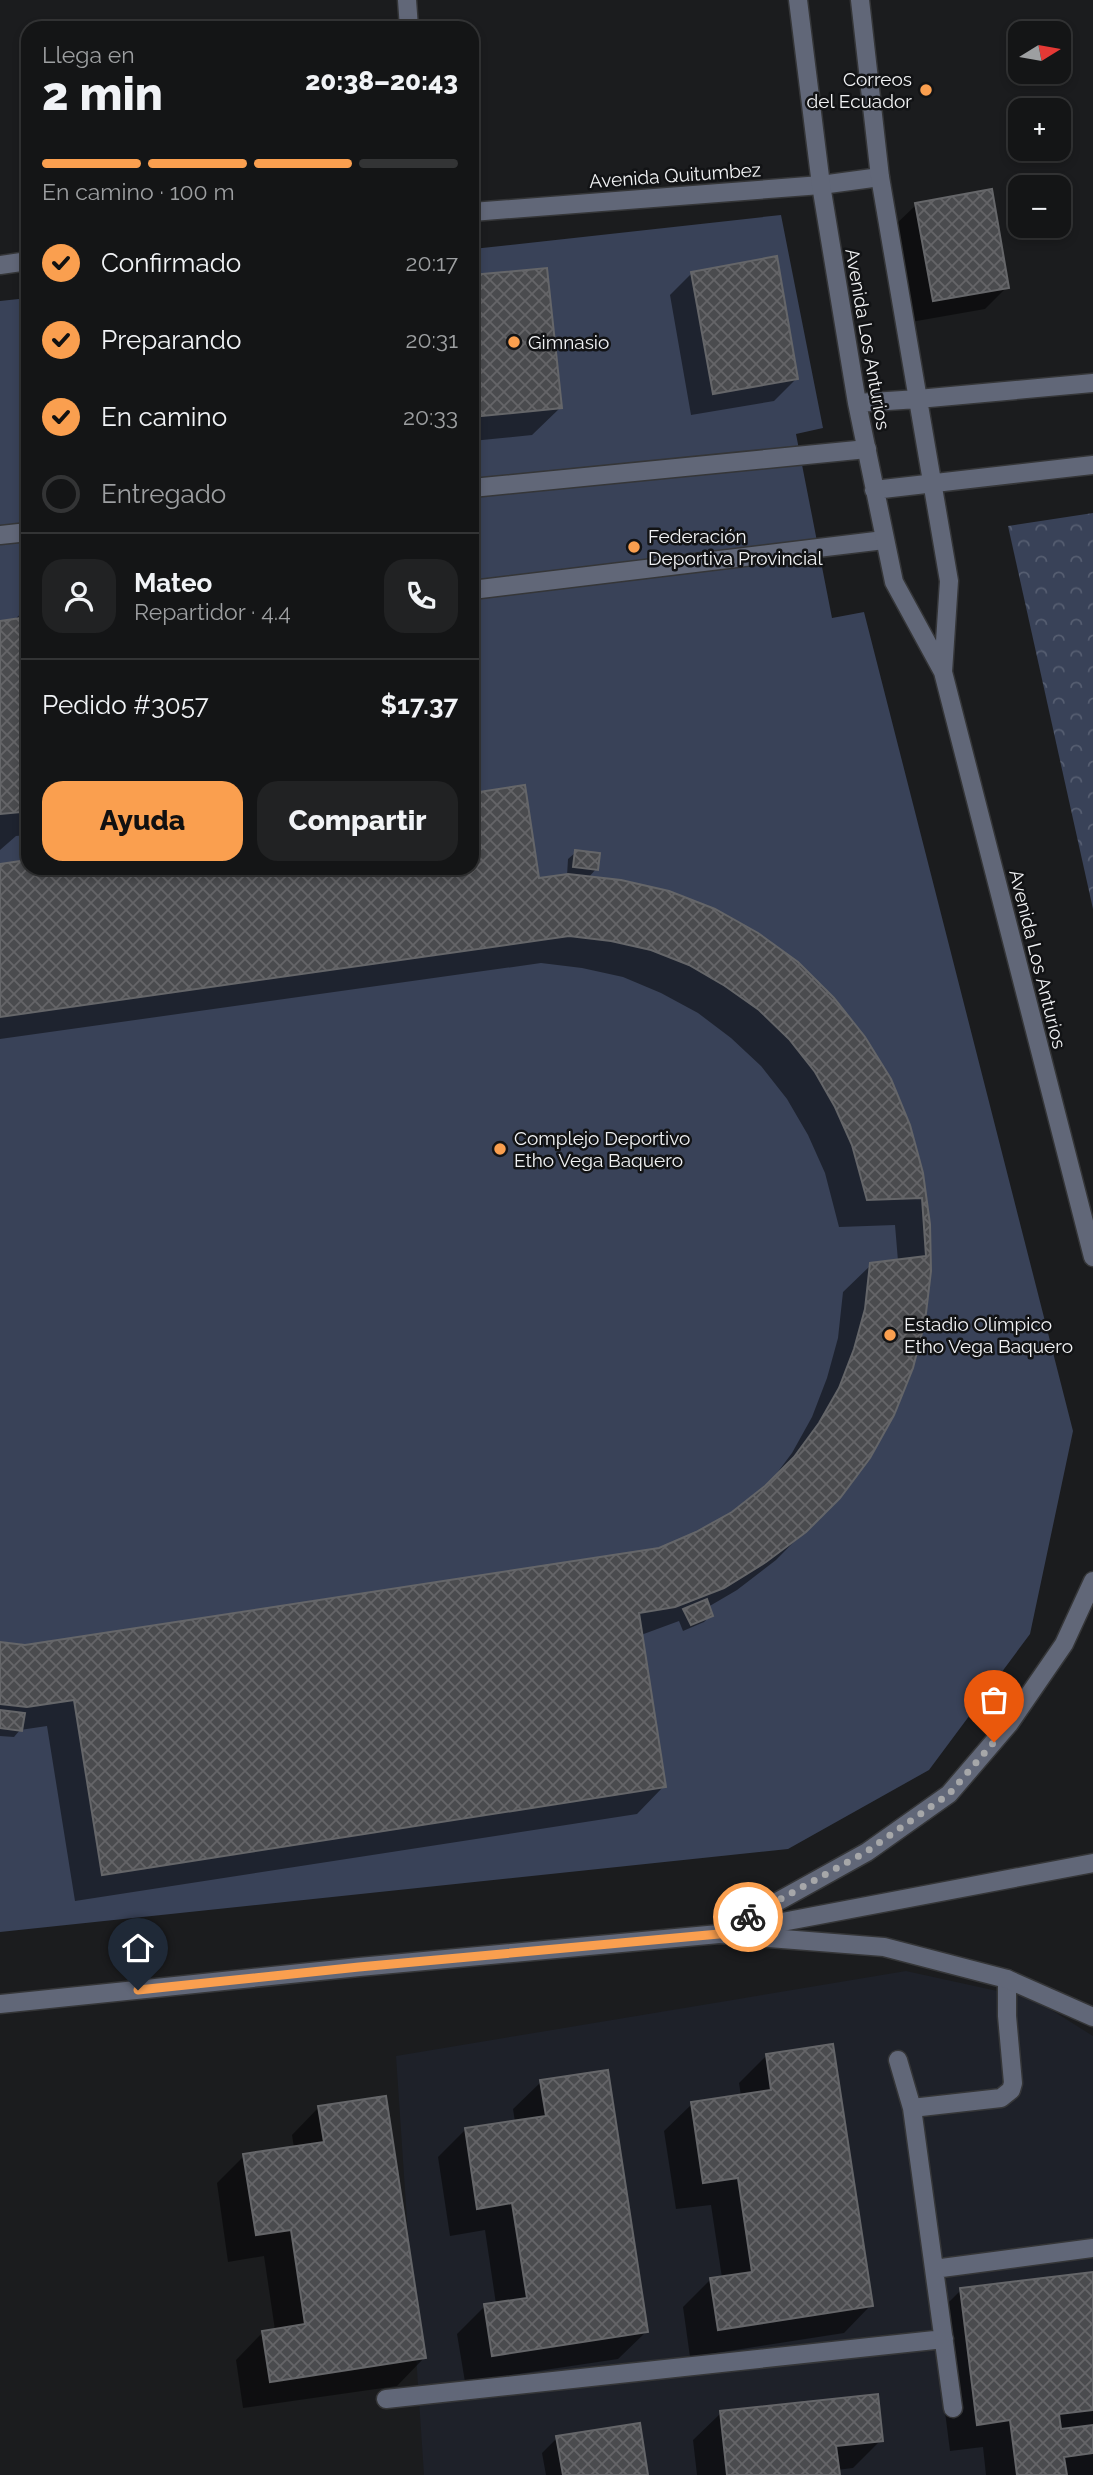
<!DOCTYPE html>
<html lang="es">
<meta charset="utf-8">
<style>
body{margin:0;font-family:Raleway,sans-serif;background:#212223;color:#f1f3f6;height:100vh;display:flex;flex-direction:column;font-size:26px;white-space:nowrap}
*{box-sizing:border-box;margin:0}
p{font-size:23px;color:#9d9fa1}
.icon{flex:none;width:38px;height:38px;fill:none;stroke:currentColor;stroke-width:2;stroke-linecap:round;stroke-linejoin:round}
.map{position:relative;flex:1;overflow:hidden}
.details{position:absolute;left:21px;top:21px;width:458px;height:854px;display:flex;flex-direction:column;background:#141516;border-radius:21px;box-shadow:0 4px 10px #0003,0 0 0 2px #333435}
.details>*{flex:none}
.needle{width:46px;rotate:79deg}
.buttons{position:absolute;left:1008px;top:21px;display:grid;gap:14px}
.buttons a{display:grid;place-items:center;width:63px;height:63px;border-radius:14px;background:#141516;box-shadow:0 4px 10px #0003,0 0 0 2px #333435;font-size:35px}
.pin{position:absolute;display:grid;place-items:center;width:60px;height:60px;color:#fff;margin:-72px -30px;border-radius:50% 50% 50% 0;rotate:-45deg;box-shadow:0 0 7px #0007}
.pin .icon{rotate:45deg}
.courier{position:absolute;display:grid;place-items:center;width:70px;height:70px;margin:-35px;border:5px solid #fa9f4f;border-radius:50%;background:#fff;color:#222;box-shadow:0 2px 9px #0007}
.summary em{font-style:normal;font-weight:800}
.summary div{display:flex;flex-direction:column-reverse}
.summary{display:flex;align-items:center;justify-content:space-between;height:119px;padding:0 21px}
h1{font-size:46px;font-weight:800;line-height:52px}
.bar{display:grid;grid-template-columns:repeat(4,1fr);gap:10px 7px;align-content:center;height:84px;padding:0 21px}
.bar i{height:9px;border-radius:5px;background:#333435}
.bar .current{background:#fa9f4f}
.bar p{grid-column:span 4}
.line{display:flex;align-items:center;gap:18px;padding:0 21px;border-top:2px solid #333435}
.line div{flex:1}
.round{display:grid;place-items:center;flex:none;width:74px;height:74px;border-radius:21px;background:#212223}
ol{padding:0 21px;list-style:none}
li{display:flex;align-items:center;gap:21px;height:77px}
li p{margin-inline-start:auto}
li .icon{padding:7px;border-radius:50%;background:#fa9f4f;color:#111;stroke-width:4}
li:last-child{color:#9d9fa1}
li i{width:38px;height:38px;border:4px solid #333435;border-radius:50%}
.action{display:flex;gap:14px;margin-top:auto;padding:14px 21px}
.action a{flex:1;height:80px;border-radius:21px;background:#fa9f4f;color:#111;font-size:28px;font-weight:800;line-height:80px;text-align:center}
.action a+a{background:#212223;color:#f1f3f6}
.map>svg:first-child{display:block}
</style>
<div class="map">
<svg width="1093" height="2475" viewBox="0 0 1093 2475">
<defs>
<pattern id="park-crowns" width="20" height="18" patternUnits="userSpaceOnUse" patternTransform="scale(1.75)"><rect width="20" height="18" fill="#394258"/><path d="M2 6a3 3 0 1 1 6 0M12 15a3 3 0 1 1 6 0" fill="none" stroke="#565e71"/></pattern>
<pattern id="building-cross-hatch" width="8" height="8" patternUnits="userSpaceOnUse" patternTransform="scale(1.75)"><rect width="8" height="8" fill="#4a4b4e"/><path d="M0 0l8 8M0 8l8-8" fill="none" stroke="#656568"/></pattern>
</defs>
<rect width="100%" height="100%" fill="#1b1c1e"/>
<path fill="#1e2129" d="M906,1971L1034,1999L1093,2036V2475H424L396,2056Z"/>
<path fill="url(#park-crowns)" d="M1093,513V909L1008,526Z"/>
<path fill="#394258" d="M781,215L823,428L796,434L832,618L864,612L1073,1431L1030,1634L929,1770L788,1849L0,1932V301L28,298V868H472L473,249Z"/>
<path fill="#0007" d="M916,205L1007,287L985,309L911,322L894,226Z
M692,273L796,379L774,401L691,415L670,295Z
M472,277L560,408L532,435L472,441Z
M28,607V844L27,835L16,836L0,850V623L13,621Z
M576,852L596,869L588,878L669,893L922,1173L930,1271L839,1496L776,1560L737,1590L708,1607L711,1615L704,1622L683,1631L679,1621L641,1635L664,1786L637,1814L75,1901L47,1726L20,1730L14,1737L0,1736V1644L25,1647L659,1549L697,1533L733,1513L768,1485L792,1453L812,1417L827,1378L838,1338L843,1292L871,1265L898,1261L895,1225L839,1227L825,1173L808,1135L787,1099L761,1066L731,1038L698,1013L661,993L623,977L582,968L541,963L0,1039V866L28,862V868L537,880L567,876L568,859Z
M767,2055L871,2305L844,2333L690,2357L683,2307L710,2280L722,2278L711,2205L676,2209L664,2131L692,2104L741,2096L739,2083Z
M541,2082L646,2332L618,2359L465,2382L457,2334L485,2306L496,2304L485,2230L450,2236L438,2157L466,2129L515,2122L513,2109Z
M319,2107L424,2358L397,2386L243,2408L236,2360L263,2332L275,2330L264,2256L228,2262L217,2183L244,2156L294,2148L292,2135Z
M1093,2273V2475H986L983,2447L950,2451L933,2318L961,2290Z
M721,2413L881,2440L853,2468L837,2470L838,2475H697L693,2440Z
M557,2438L647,2475H546L542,2453Z"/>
<path fill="url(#building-cross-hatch)" stroke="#656669" stroke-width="2" d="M992,189L1009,288L933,301L915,203Z
M777,256L798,379L713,394L691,272Z
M547,268L562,408L472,417V275Z
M28,617V823L23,824L21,812L0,814V621Z
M525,785L539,878L568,874L621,880L669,891L715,909L758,933L798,962L834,998L865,1037L891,1079L910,1125L923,1173L930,1224L931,1271L925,1321L913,1368L894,1415L870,1458L840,1498L806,1532L766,1562L724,1588L675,1607L639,1613L666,1787L102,1875L74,1700L27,1707L0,1704V1642L25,1645L659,1548L696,1532L732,1512L765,1486L794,1457L819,1423L839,1388L854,1349L865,1309L870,1263L926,1256L922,1198L867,1200L852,1145L835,1107L815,1072L789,1039L759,1010L725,986L689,965L651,950L611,941L569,936L0,1017V864L28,860V868H472V793Z
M575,850L600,853L598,870L573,867Z
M707,1599L713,1616L691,1625L683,1609Z
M0,1710L25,1713L22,1731L0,1728Z
M833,2044L873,2306L718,2330L710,2278L752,2272L738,2178L703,2183L691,2102L771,2090L766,2054Z
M608,2070L648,2332L492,2356L484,2304L527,2298L512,2203L477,2209L465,2128L546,2116L540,2080Z
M386,2096L426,2358L270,2382L262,2331L305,2324L291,2230L256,2235L243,2154L324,2142L318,2106Z
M1093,2272V2410L1059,2414L1061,2429L1093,2425V2453L1064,2457L1067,2475H1017L1010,2420L977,2425L960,2288Z
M878,2394L883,2441L836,2446L840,2475H727L720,2411Z
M640,2423L648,2475H563L556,2436Z"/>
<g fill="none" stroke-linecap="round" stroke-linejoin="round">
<g stroke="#353638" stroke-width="21">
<path id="service" d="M472,488L867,449
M0,535L28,532
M472,590L884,540
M898,2060L912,2108L953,2408
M912,2108L1001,2098L1011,2090L1013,2083L1007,2016V1979
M934,2269L1093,2248
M386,2399L944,2339"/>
</g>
<g stroke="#353638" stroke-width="21">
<path id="minor" d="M407,0L409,28
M472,212L821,185L880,177
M0,265L28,261
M0,2004L359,1967L719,1934L1093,1863"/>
</g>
<g stroke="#353638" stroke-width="21">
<path id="tertiary" d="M798,0L821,185L857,403L894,582L943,672L1093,1257
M860,0L880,177L949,581L943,672
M857,403L918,399L1093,383
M874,490L1093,465
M719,1934L867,1852L949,1794L1009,1724L1064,1644L1093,1581
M719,1934L884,1947L1007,1979L1093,2017"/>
</g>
<use href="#service" stroke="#616778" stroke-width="18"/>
<use href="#minor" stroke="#616778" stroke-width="18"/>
<use href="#tertiary" stroke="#616778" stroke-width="18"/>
</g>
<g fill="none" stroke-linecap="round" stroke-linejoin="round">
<path stroke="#a6a7a9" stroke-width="7" stroke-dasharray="0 12.6" d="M748,1917L866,1852L949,1794L994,1742"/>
<path stroke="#fa9f4f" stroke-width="9" d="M138,1990L359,1967L719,1934L748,1917"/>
</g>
<g fill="#fa9f4f" stroke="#121315" stroke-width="2.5">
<circle cx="926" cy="90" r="7"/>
<circle cx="514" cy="342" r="7"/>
<circle cx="634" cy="547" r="7"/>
<circle cx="500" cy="1149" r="7"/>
<circle cx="890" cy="1335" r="7"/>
</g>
<g text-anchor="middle" stroke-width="5" stroke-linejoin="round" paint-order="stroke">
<g font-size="19" fill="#f1f2f4" stroke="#121315" text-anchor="start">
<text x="912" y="86" text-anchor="end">Correos<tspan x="912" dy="22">del Ecuador</tspan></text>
<text x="528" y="349">Gimnasio</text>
<text x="648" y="543">Federación<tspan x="648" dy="22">Deportiva Provincial</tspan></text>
<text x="514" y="1145">Complejo Deportivo<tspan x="514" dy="22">Etho Vega Baquero</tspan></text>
<text x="904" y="1331">Estadio Olímpico<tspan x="904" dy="22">Etho Vega Baquero</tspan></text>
</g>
<g font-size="19" fill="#f1f2f4" stroke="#121315">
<text transform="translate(675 175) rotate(-4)" y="7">Avenida Quitumbez</text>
<text transform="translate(868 339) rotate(80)" y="7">Avenida Los Anturios</text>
<text transform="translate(1038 959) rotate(76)" y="7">Avenida Los Anturios</text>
</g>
</g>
</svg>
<div class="buttons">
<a><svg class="needle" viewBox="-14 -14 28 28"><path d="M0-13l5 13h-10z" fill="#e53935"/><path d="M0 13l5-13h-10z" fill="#9d9fa1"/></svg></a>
<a>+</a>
<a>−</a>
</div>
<div class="pin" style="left:994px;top:1742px;background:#ea580c"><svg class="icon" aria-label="bag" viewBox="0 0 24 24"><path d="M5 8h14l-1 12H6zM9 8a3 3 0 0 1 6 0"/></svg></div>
<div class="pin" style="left:138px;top:1990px;background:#1f2937"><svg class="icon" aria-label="home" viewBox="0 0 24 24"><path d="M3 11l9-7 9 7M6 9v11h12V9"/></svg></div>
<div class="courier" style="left:748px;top:1917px"><svg class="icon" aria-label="bike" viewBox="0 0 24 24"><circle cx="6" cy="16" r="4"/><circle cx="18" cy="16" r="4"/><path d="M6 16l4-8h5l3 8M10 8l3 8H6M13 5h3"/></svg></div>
<section class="details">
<div class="summary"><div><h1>2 min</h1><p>Llega en</p></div><em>20:38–20:43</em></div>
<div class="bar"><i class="current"></i><i class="current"></i><i class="current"></i><i></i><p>En camino · 100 m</p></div>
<ol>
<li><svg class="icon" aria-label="check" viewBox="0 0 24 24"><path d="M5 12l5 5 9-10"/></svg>Confirmado<p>20:17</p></li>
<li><svg class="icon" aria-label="check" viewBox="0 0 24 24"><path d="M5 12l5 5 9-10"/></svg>Preparando<p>20:31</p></li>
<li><svg class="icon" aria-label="check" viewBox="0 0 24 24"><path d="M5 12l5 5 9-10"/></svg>En camino<p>20:33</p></li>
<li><i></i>Entregado</li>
</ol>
<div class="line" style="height:126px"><a class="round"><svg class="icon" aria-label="person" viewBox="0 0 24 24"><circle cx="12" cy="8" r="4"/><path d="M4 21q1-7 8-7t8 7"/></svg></a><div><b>Mateo</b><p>Repartidor · 4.4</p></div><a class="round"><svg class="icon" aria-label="phone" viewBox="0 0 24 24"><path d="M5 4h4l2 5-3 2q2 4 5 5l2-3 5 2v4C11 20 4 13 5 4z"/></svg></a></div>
<div class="line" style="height:91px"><div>Pedido #3057</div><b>$17.37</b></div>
<div class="action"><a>Ayuda</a><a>Compartir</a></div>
</section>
</div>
